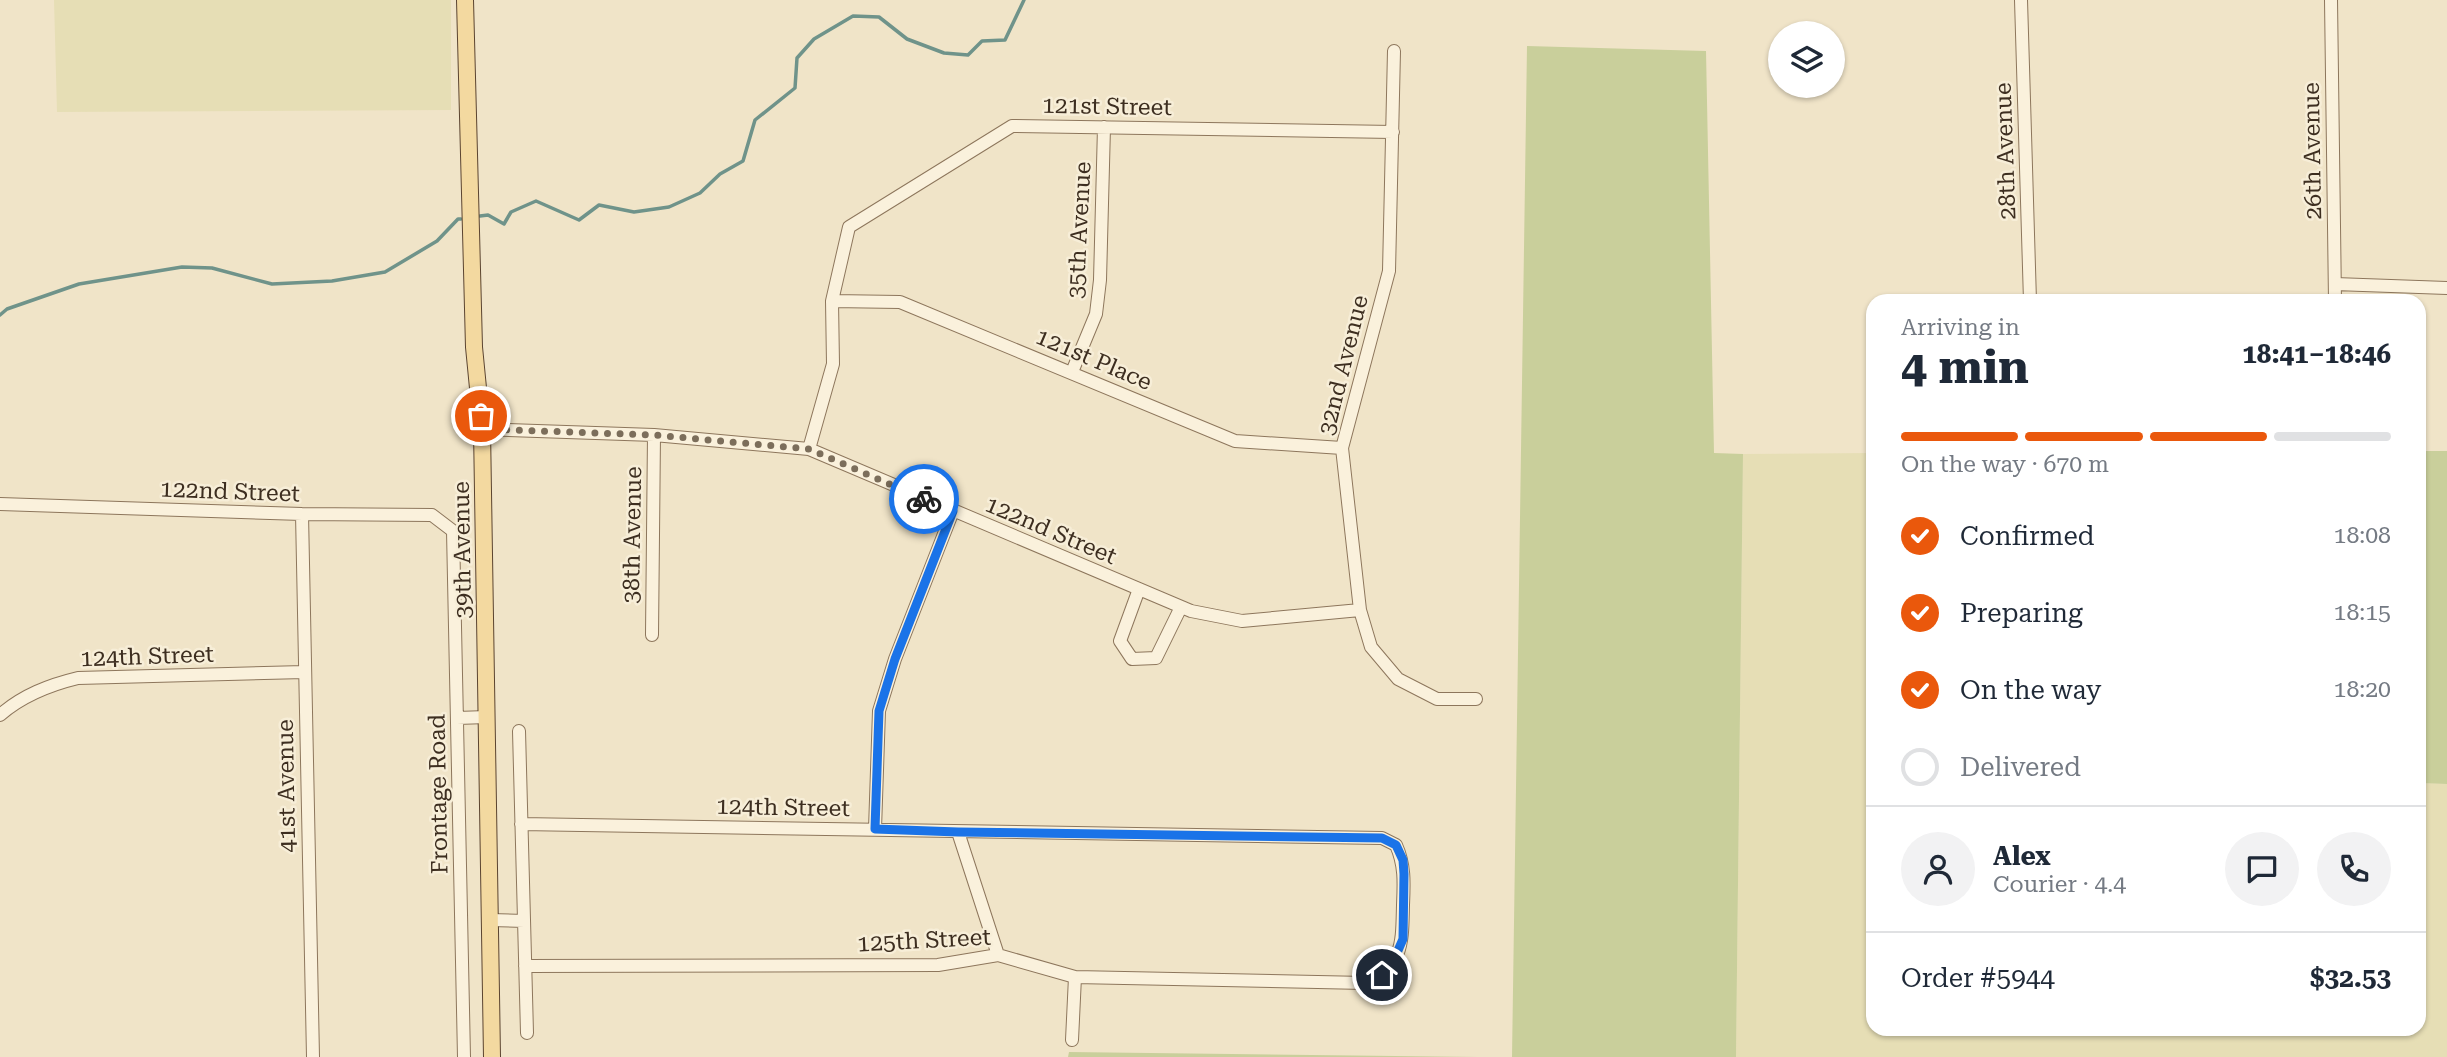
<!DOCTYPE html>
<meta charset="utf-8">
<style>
body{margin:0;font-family:"Roboto Serif",serif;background:#f2f2f3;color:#1f2937;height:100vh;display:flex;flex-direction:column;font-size:26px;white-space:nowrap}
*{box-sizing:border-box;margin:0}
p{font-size:23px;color:#747a83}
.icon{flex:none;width:38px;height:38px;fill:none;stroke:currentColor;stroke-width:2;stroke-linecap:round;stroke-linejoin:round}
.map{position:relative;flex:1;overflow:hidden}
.drawer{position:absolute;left:1866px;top:294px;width:560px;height:742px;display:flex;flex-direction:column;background:#fff;border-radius:21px;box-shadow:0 2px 5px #0004}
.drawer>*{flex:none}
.controls{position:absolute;left:1768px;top:21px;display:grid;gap:14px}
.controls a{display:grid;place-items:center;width:77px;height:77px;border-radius:50%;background:#fff;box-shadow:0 2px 5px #0004;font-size:35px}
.pin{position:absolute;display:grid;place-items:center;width:60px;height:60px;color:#fff;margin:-30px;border:4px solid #fff;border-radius:50%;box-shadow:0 2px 7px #0007}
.courier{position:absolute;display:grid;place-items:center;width:70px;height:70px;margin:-35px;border:5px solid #1a73e8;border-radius:50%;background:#fff;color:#222;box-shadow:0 2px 9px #0007}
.summary em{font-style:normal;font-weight:700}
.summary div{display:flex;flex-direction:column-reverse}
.summary{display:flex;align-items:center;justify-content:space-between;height:119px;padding:0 35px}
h1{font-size:46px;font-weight:700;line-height:52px}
.bar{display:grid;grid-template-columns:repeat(4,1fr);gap:10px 7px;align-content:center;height:84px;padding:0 35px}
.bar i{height:9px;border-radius:5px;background:#e0e1e3}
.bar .active{background:#ea580c}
.bar p{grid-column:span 4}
.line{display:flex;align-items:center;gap:18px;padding:0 35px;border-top:2px solid #e0e1e3}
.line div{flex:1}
.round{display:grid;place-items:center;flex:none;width:74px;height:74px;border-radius:37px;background:#f2f2f3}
ol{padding:0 35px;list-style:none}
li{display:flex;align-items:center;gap:21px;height:77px}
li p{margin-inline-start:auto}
li .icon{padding:7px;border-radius:50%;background:#ea580c;color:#fff;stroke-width:4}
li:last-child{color:#747a83}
li i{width:38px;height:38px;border:4px solid #e0e1e3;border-radius:50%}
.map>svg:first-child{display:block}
</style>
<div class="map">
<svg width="2447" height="1057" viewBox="0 0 2447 1057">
<rect width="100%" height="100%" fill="#f0e4c8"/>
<path fill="#e6deb5" d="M54,0H451V110L57,112Z
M1872,453V1029H2418L2419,783L2447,784V1057H1711L1736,1056L1743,454Z"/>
<path fill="#c9cf9b" d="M1527,46L1706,51L1714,453L1743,454L1736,1057H1512Z
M2419,451H2447V784L2419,783Z
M1069,1052L1478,1057H1489H1068Z"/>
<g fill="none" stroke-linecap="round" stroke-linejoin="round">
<path stroke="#6f938a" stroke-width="3.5" d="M480,216L488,215L504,224L511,212L536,201L579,220L599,205L634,212L669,207L700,193L720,174L743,161L755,120L795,88L797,58L814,39L853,16L879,17L907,39L944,53L968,55L982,41L1005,40L1024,0
M0,315L7,309L79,284L182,267L212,268L272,284L332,281L385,272L437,241L458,219H461"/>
<g stroke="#8d765c" stroke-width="14">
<path id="minor" d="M2021,0L2030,301
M2331,0L2335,301
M1394,51L1389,271L1342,448L1360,610L1371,647L1398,679L1437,699H1476
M2335,284L2447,288
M832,301L900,302L1235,441L1342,448
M1072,372L1096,314L1100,280L1104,127
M482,429L654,435L809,449L1191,611L1242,621L1360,610
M809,449L833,364L832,301L849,227L1012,126L1393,132
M0,504L302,514L432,515L453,531L464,1057
M302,514L313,1057
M1139,589L1120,641L1132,659L1156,658L1181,607
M652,635L654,435
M0,715C23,695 49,685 78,678L304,672
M457,718L487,717
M519,731L527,1033
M521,824L1382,838L1396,845C1405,865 1404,883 1403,905C1402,943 1404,965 1365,983L1075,977L998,955L938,965L525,966
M875,829L879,711L895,659L953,511
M958,832L998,955
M490,920L524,921
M1072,1040L1075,977"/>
</g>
<g stroke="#5b4430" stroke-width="18">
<path id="major" d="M465,0L474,347L482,429L492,1057"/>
</g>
<use href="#minor" stroke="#faf1dc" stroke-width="12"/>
<use href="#major" stroke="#f3d9a0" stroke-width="16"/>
</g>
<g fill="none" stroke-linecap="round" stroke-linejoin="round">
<path stroke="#7c6e5b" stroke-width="7" stroke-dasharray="0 12.6" d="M481,416L482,429L654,435L809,449L924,499"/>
<path stroke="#1a73e8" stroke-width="9" d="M924,499L953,511L895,659L879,711L875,829L958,832L1382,838L1396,845L1403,860L1404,874L1403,939L1393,962L1382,975"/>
</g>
<g text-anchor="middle" stroke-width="5" stroke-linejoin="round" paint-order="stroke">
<g font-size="23" fill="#3d2e20" stroke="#f7eed8">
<text transform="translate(1107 106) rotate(1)" y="8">121st Street</text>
<text transform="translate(2005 151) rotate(-92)" y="8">28th Avenue</text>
<text transform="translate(2312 151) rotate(-91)" y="8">26th Avenue</text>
<text transform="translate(1079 230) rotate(-87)" y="8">35th Avenue</text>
<text transform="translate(1094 359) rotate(23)" y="8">121st Place</text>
<text transform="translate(1343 365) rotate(-76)" y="8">32nd Avenue</text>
<text transform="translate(230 491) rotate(2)" y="8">122nd Street</text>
<text transform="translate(1051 530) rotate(23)" y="8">122nd Street</text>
<text transform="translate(632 535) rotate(-89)" y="8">38th Avenue</text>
<text transform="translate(462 550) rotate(-91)" y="8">39th Avenue</text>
<text transform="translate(147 656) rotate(-2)" y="8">124th Street</text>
<text transform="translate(286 786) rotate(-91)" y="8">41st Avenue</text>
<text transform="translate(438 794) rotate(-91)" y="8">Frontage Road</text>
<text transform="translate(783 807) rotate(1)" y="8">124th Street</text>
<text transform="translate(924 940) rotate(-3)" y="8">125th Street</text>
</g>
</g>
</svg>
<div class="controls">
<a><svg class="icon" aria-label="layers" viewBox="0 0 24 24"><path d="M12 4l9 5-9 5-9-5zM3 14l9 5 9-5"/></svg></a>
</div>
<div class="pin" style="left:481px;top:416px;background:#ea580c"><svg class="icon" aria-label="bag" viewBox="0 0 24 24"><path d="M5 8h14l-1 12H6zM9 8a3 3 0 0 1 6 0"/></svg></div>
<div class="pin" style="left:1382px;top:975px;background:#1f2937"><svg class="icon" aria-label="home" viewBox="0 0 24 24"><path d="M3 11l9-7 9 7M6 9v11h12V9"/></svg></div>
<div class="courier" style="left:924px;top:499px"><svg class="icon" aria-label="bike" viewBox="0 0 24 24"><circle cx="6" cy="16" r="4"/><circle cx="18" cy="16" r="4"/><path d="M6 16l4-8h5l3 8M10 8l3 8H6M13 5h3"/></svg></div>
<section class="drawer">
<div class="summary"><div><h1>4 min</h1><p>Arriving in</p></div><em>18:41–18:46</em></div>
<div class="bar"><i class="active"></i><i class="active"></i><i class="active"></i><i></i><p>On the way · 670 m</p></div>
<ol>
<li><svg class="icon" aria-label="check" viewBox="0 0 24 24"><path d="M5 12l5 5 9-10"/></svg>Confirmed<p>18:08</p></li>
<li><svg class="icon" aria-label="check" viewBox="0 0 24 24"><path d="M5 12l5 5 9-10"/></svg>Preparing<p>18:15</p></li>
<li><svg class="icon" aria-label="check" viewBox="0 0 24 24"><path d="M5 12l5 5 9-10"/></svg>On the way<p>18:20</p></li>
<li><i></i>Delivered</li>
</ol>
<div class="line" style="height:126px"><a class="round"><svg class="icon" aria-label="person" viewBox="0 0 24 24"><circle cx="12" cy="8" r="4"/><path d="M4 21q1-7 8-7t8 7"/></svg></a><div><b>Alex</b><p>Courier · 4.4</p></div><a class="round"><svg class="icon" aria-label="chat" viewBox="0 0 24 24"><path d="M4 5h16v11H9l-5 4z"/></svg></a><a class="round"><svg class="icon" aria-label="phone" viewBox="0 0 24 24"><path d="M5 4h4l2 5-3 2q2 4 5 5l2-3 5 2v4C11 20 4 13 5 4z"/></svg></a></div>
<div class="line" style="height:91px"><div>Order #5944</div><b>$32.53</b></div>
</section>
</div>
